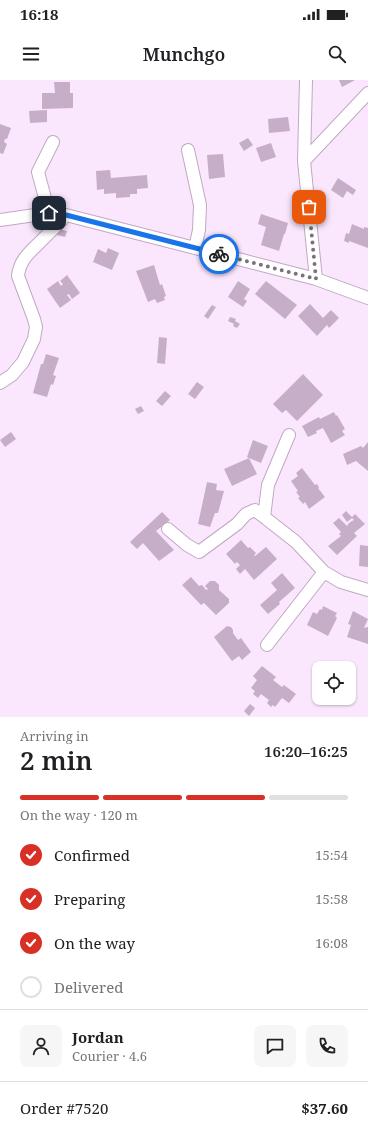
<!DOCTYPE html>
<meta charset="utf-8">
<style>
body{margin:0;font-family:"Noto Serif",serif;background:#f6f6f6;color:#202124;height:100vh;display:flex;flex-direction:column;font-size:15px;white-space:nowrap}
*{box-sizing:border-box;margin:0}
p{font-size:13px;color:#757577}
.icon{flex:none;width:22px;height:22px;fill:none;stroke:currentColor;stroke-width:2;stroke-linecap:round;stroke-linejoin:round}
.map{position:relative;height:637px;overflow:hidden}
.sheet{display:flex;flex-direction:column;background:#fff;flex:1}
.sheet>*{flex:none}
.tools{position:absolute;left:312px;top:581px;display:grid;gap:8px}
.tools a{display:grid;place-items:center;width:44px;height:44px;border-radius:8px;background:#fff;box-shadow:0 1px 3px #0004;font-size:20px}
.pin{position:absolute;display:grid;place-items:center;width:34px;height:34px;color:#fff;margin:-17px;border-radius:8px;box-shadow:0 2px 6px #0006}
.courier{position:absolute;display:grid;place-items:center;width:40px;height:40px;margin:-20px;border:3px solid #1a73e8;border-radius:50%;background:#fff;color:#222;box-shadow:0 1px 5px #0007}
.headline em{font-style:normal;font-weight:600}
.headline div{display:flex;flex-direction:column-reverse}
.headline{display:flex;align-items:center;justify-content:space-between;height:68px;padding:0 20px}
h1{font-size:26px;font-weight:600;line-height:30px}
.bar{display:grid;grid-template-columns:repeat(4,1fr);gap:6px 4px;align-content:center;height:48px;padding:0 20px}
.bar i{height:5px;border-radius:3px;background:#e0e0e0}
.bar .selected{background:#d93025}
.bar p{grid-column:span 4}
.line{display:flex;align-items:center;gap:10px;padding:0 20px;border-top:1px solid #e0e0e0}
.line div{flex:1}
.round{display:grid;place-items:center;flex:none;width:42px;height:42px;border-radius:8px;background:#f6f6f6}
ol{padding:0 20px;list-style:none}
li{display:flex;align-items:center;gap:12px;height:44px}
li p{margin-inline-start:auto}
li .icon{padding:4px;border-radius:50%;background:#d93025;color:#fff;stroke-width:4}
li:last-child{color:#757577}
li i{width:22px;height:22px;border:2px solid #e0e0e0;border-radius:50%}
.status{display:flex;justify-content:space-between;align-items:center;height:28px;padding:0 20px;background:#fff;direction:ltr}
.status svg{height:11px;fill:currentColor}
header{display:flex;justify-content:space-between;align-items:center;height:52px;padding:0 20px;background:#fff;font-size:18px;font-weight:600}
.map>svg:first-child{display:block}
</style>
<div class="status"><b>16:18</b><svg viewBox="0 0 49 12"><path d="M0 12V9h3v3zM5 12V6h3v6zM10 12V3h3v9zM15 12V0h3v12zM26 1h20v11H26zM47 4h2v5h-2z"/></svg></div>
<header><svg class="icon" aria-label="menu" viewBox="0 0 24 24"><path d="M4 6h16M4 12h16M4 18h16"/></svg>Munchgo<svg class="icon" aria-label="search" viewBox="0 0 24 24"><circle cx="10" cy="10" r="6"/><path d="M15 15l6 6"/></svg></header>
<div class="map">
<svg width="368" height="637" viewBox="0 0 368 637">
<rect width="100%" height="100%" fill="#fbe7fd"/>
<path fill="#c6aec8" d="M339,0H355L342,7Z
M54,2H70V13H73V28L42,29V13H55Z
M47,30V42L30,43L29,31Z
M288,37L290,51L269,53L268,39Z
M0,44L11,48L7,59H5L4,62L7,64L3,74L0,73Z
M248,58L253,65L244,71L239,63Z
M271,63L276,77L261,82L256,68Z
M223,74L225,97L209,99L207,75Z
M110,90L111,98L147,95L148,108L137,109V114H130V117L116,118V113L104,114V109L97,110L96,91Z
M338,98L356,110L353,115L347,111L343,118L331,110Z
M261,134L288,143L285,154H284L279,171L261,165L266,147L258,144Z
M352,144L364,149V147L368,148V168L349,161V163L344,161L346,153L349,154Z
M59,149L67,151L65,157L57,155Z
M108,168L119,173L112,190L93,182L98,169L106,173Z
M154,185L160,205L162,204L166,216L164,217L165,220L157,223L155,219L148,222L136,191Z
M67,195L80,213L72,219L69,214L67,215L71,220L60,228L47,209L58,201L61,206L63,204L60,201Z
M238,201L250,209L244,219L247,221L243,227L228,217Z
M266,201L297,225L285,239L255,214Z
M310,224L323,238L331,230L339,238L329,248L327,245L317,256L298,236Z
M212,225L216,227L208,239L204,236Z
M230,237L236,239L235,241L240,244L237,248L233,246L234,244L228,241Z
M159,257L167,258L165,284L157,283Z
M46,274L59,278L53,295L56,296L53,305L51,304L47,317L33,313L41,284H43Z
M303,294L323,315L297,341L286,330L282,333L273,324Z
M197,302L204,307L195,319L188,314Z
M165,311L171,316L162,326L156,321Z
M141,326L144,331L138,334L135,329Z
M334,332L336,336L337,335L345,349L342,351L345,355L331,363L323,348L316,351L317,353L308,357L302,346L319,337L320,339Z
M11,352L16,359L5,367L0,360Z
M253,360L268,366L261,383L249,378L257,394L232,406L224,389L249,378L247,377Z
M368,362V391L356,381L347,385L343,374L361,366L363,368Z
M302,388L315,405L317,404L319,407L318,408L325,417L309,429L305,422L303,424L298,418L300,417L296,412L298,411L291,401L298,396L296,393Z
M207,402L217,404L216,410L224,411L218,433H215L210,447L198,444Z
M346,431L352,437L355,434L365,444L354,453L357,456L337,475L328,466L341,456L339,454L341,452L333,443L339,438L347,446L349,443L352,441L354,440L352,438L347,442L342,435Z
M162,432L170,440L156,451L174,470L159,481L143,463L137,469L130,462Z
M241,460L248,468L250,467L256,473L254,475L255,476L266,467L277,479L254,500L245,489L240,494L236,489L240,485L237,482L235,484L226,474Z
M360,465L368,466V487L359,486Z
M282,493L295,508L279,522L280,524L268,534L260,525L277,510L271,503Z
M191,497L199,506L202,505L206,510L208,509L205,506L210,501H215L219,505V510L229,519V523L216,535L204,523L201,525L182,505Z
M323,526L337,533L335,536L337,538L328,556L307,545L313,532L317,534L320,529L322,530Z
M353,531L368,539L364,548L368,547V564L347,557L351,545L348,544Z
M227,546L231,547L233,550V553L238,560L241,558L251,572L242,580L239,576L232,581L214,557Z
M262,586L276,597L273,600L282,607L284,605L296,614L289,623L282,618L275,627L273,625L271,627L267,623L269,620L261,614L258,618L253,614L255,611L251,608L257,600L253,596Z
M250,624L255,628L249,636L244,631Z"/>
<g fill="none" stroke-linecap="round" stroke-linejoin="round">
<g stroke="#c0a8c2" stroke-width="14">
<path id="minor" d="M306,0L304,81L316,199
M188,70L200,125L199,150L195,168
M304,81L368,13
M49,133L38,92L53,62
M0,140L49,133L66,135L316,199L368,218
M0,303L12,295L23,282L34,259L36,247L34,239L18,196C20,177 34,169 46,156C53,149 60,142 66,135
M264,437L268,405L289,355
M168,449L187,465L199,472L237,444L246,434L255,430L296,462L324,492L341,502L368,510
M267,565L324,492"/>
</g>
<use href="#minor" stroke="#fff" stroke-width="12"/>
</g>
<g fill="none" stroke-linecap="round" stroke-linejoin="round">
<path stroke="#7e707e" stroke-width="4" stroke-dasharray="0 7.2" d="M219,174L316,199L309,127"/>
<path stroke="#1a73e8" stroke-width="5" d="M49,133L66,135L219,174"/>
</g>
</svg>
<div class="tools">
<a><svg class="icon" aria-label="locate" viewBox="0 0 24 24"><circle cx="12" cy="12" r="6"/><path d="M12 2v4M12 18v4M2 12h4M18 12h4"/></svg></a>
</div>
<div class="pin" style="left:309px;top:127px;background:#ea580c"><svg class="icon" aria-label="bag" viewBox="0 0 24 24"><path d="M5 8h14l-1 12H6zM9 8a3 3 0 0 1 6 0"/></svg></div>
<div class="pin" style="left:49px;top:133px;background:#1f2937"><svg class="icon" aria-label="home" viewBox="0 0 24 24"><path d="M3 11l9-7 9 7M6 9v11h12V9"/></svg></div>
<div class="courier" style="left:219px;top:174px"><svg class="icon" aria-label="bike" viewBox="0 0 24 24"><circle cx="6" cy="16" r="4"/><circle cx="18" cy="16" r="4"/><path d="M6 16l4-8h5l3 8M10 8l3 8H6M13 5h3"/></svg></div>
</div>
<section class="sheet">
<div class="headline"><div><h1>2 min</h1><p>Arriving in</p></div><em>16:20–16:25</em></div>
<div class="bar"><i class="selected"></i><i class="selected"></i><i class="selected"></i><i></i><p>On the way · 120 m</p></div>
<ol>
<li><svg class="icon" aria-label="check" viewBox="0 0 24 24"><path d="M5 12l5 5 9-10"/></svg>Confirmed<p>15:54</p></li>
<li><svg class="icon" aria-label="check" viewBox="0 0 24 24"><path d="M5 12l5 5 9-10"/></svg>Preparing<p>15:58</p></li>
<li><svg class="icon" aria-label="check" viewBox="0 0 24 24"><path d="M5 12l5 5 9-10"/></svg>On the way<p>16:08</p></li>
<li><i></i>Delivered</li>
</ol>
<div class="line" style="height:72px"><a class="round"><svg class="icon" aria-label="person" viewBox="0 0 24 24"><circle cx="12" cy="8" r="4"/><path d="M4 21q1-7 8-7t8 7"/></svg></a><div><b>Jordan</b><p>Courier · 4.6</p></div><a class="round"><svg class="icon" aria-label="chat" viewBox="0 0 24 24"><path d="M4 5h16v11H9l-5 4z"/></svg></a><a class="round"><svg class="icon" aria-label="phone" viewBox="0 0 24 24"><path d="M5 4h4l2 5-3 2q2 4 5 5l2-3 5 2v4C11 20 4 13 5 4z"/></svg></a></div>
<div class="line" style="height:52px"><div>Order #7520</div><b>$37.60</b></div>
</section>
